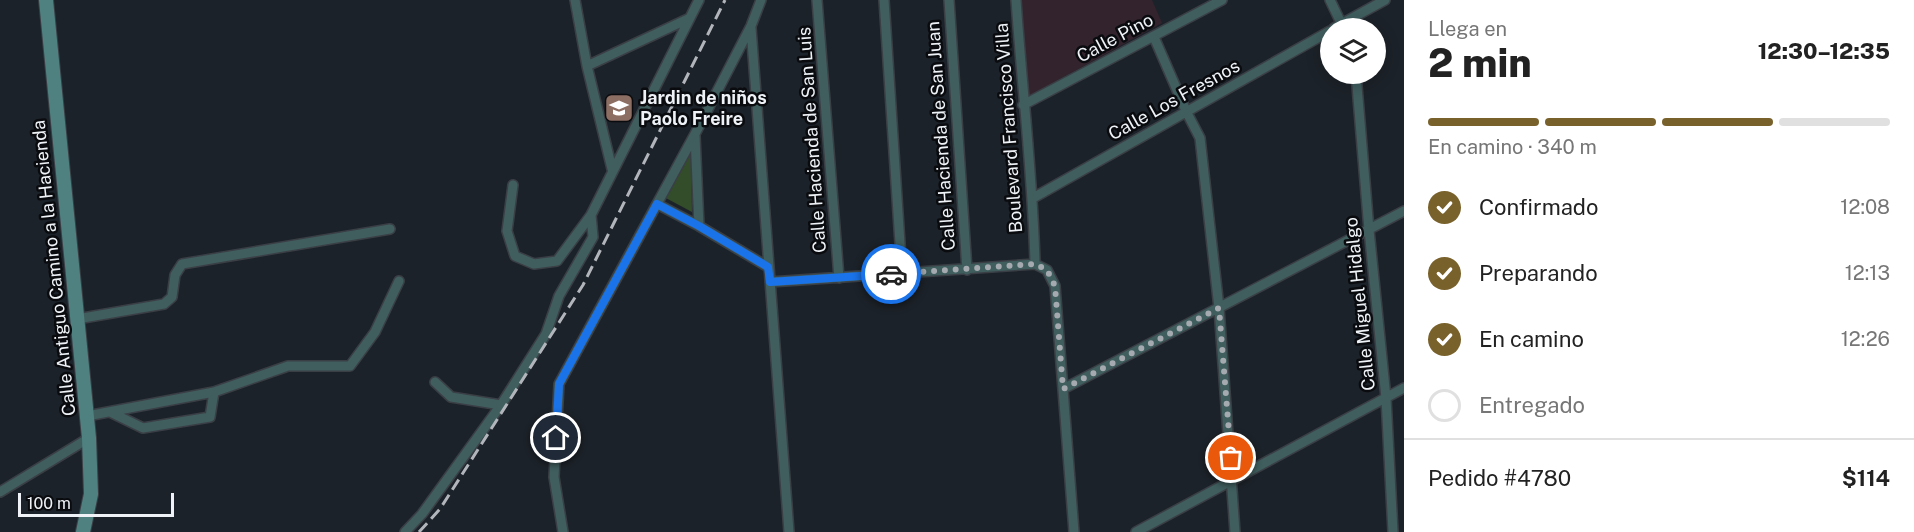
<!DOCTYPE html>
<html lang="es">
<meta charset="utf-8">
<style>
body{margin:0;font-family:"Public Sans",sans-serif;background:#f2f2f2;color:#222;height:100vh;display:flex;flex-direction:column;font-size:22px;white-space:nowrap}
*{box-sizing:border-box;margin:0}
p{font-size:20px;color:#767676}
.icon{flex:none;width:33px;height:33px;fill:none;stroke:currentColor;stroke-width:2;stroke-linecap:round;stroke-linejoin:round}
.map{position:relative;flex:1;overflow:hidden}
.details{display:flex;flex-direction:column;background:#fff;width:510px}
.details>*{flex:none}
.fabs{position:absolute;left:1320px;top:18px;display:grid;gap:12px}
.fabs a{display:grid;place-items:center;width:66px;height:66px;border-radius:50%;background:#fff;box-shadow:0 3px 15px #0003;font-size:30px}
.scale{position:absolute;left:18px;bottom:15px;width:156px;box-sizing:border-box;padding-left:6px;border:3px solid #eff3f8;border-top:0;font-size:16px;line-height:21px;white-space:nowrap;color:#eff3f8;-webkit-text-stroke:4px #090b0e;paint-order:stroke}
.pin{position:absolute;display:grid;place-items:center;width:51px;height:51px;color:#fff;margin:-26px;border:3px solid #fff;border-radius:50%;box-shadow:0 2px 6px #0007}
.courier{position:absolute;display:grid;place-items:center;width:60px;height:60px;margin:-30px;border:4px solid #1a73e8;border-radius:50%;background:#fff;color:#222;box-shadow:0 2px 8px #0007}
.head em{font-style:normal;font-weight:800}
.head div{display:flex;flex-direction:column-reverse}
.head{display:flex;align-items:center;justify-content:space-between;height:102px;padding:0 24px}
h1{font-size:39px;font-weight:800;line-height:45px}
.bar{display:grid;grid-template-columns:repeat(4,1fr);gap:9px 6px;align-content:center;height:72px;padding:0 24px}
.bar i{height:8px;border-radius:4px;background:#e0e0e0}
.bar .on{background:#79612b}
.bar p{grid-column:span 4}
.line{display:flex;align-items:center;gap:15px;padding:0 24px;border-top:2px solid #e0e0e0}
.line div{flex:1}
ol{padding:0 24px;list-style:none}
li{display:flex;align-items:center;gap:18px;height:66px}
li p{margin-inline-start:auto}
li .icon{padding:6px;border-radius:50%;background:#79612b;color:#fff;stroke-width:4}
li:last-child{color:#767676}
li i{width:33px;height:33px;border:3px solid #e0e0e0;border-radius:50%}
main{display:flex;flex:1;min-height:0}
.map>svg:first-child{display:block}
</style>
<main>
<div class="map">
<svg width="1404" height="532" viewBox="0 0 1404 532">
<rect width="100%" height="100%" fill="#1c2229"/>
<path fill="#33232d" d="M1021,0H1152L1162,23L1029,96Z"/>
<path fill="#334c2a" d="M691,150L692,212L664,197Z"/>
<g fill="none" stroke-linecap="round" stroke-linejoin="round">
<g stroke="#3a3f46" stroke-width="12">
<path id="street" d="M575,0L587,66L612,169
M817,0L839,278
M884,0L902,274
M949,0L967,270
M1016,0C1022,88 1033,176 1035,264
M1330,0L1343,27
M751,28L789,532
M1334,28L1385,0
M1154,37L1187,113L1200,138L1219,308L1235,532
M587,66L690,18
M1356,74L1369,230L1386,398L1393,532
M1023,105L1222,0
M695,136L699,226
M513,185L507,231L515,256L534,264L557,261L591,215L699,0
M1033,198L1330,31
M657,204L699,226L768,267
M1035,264L1047,270L1055,286L1074,532
M770,282L1035,264
M77,319L164,304L172,297L175,275L182,264L390,229
M435,382L451,397L501,405
M1063,389L1404,211
M110,412L143,428L210,417L214,392
M87,416L214,392L288,366H350L375,332L399,281
M0,492L89,438
M405,532L422,514L501,405L546,334L559,296L593,237L591,215
M563,532L554,477L559,384L695,134L751,26L761,0
M1136,532L1404,388"/>
</g>
<g stroke="#3a3f46" stroke-width="16">
<path id="secondary" d="M46,0L89,438L91,494L83,532"/>
</g>
<use href="#street" stroke="#405e5e" stroke-width="9"/>
<use href="#secondary" stroke="#4f8181" stroke-width="14"/>
<path stroke="#b2b6bc" stroke-width="3" stroke-dasharray="12 6" stroke-linecap="butt" d="M419,532L440,509L583,285L725,0"/>
</g>
<g fill="none" stroke-linecap="round" stroke-linejoin="round">
<path stroke="#a5aab0" stroke-width="6" stroke-dasharray="0 10.8" d="M891,274L1035,264L1047,270L1055,286L1063,389L1219,308L1231,458"/>
<path stroke="#1a73e8" stroke-width="8" d="M556,438L559,384L657,204L699,226L768,267L770,282L891,274"/>
</g>
<defs>
<g id="school-square" transform="scale(1.5)"><rect x="-9" y="-9" width="18" height="18" rx="4" fill="#8d6e63" stroke="#090b0e"/><path d="M0-5L7-2L0 1L-7-2ZM-4 1L0 2.5L4 1V4Q0 6-4 4Z" fill="#fff"/></g>
</defs>
<g fill-rule="evenodd">
<use href="#school-square" x="619" y="108"/>
</g>
<g text-anchor="middle" stroke-width="5" stroke-linejoin="round" paint-order="stroke">
<g font-size="18" fill="#eff3f8" stroke="#090b0e">
<text transform="translate(1115 38) rotate(-28)" y="6">Calle Pino</text>
<text transform="translate(1174 100) rotate(-29)" y="6">Calle Los Fresnos</text>
<text transform="translate(1009 128) rotate(-94)" y="6">Boulevard Francisco Villa</text>
<text transform="translate(941 136) rotate(-94)" y="6">Calle Hacienda de San Juan</text>
<text transform="translate(812 140) rotate(-94)" y="6">Calle Hacienda de San Luis</text>
<text transform="translate(54 268) rotate(-96)" y="6">Calle Antiguo Camino a la Hacienda</text>
<text transform="translate(1360 304) rotate(-96)" y="6">Calle Miguel Hidalgo</text>
</g>
<g font-size="18" font-weight="bold" fill="#eff3f8" stroke="#090b0e" text-anchor="start">
<text x="640" y="104">Jardin de niños<tspan x="640" dy="21">Paolo Freire</tspan></text>
</g>
</g>
</svg>
<div class="fabs">
<a><svg class="icon" aria-label="layers" viewBox="0 0 24 24"><path d="M12 4l9 5-9 5-9-5zM3 14l9 5 9-5"/></svg></a>
</div>
<div class="scale">100 m</div>
<div class="pin" style="left:1231px;top:458px;background:#ea580c"><svg class="icon" aria-label="bag" viewBox="0 0 24 24"><path d="M5 8h14l-1 12H6zM9 8a3 3 0 0 1 6 0"/></svg></div>
<div class="pin" style="left:556px;top:438px;background:#1f2937"><svg class="icon" aria-label="home" viewBox="0 0 24 24"><path d="M3 11l9-7 9 7M6 9v11h12V9"/></svg></div>
<div class="courier" style="left:891px;top:274px"><svg class="icon" aria-label="car" viewBox="0 0 24 24"><path d="M5 17H2v-5l4-1 3-4h7l3 4 3 1v5h-3M9 17h6M6 11h13"/><circle cx="7" cy="17" r="2"/><circle cx="17" cy="17" r="2"/></svg></div>
</div>
<section class="details">
<div class="head"><div><h1>2 min</h1><p>Llega en</p></div><em>12:30–12:35</em></div>
<div class="bar"><i class="on"></i><i class="on"></i><i class="on"></i><i></i><p>En camino · 340 m</p></div>
<ol>
<li><svg class="icon" aria-label="check" viewBox="0 0 24 24"><path d="M5 12l5 5 9-10"/></svg>Confirmado<p>12:08</p></li>
<li><svg class="icon" aria-label="check" viewBox="0 0 24 24"><path d="M5 12l5 5 9-10"/></svg>Preparando<p>12:13</p></li>
<li><svg class="icon" aria-label="check" viewBox="0 0 24 24"><path d="M5 12l5 5 9-10"/></svg>En camino<p>12:26</p></li>
<li><i></i>Entregado</li>
</ol>
<div class="line" style="height:78px"><div>Pedido #4780</div><b>$114</b></div>
</section>
</main>
